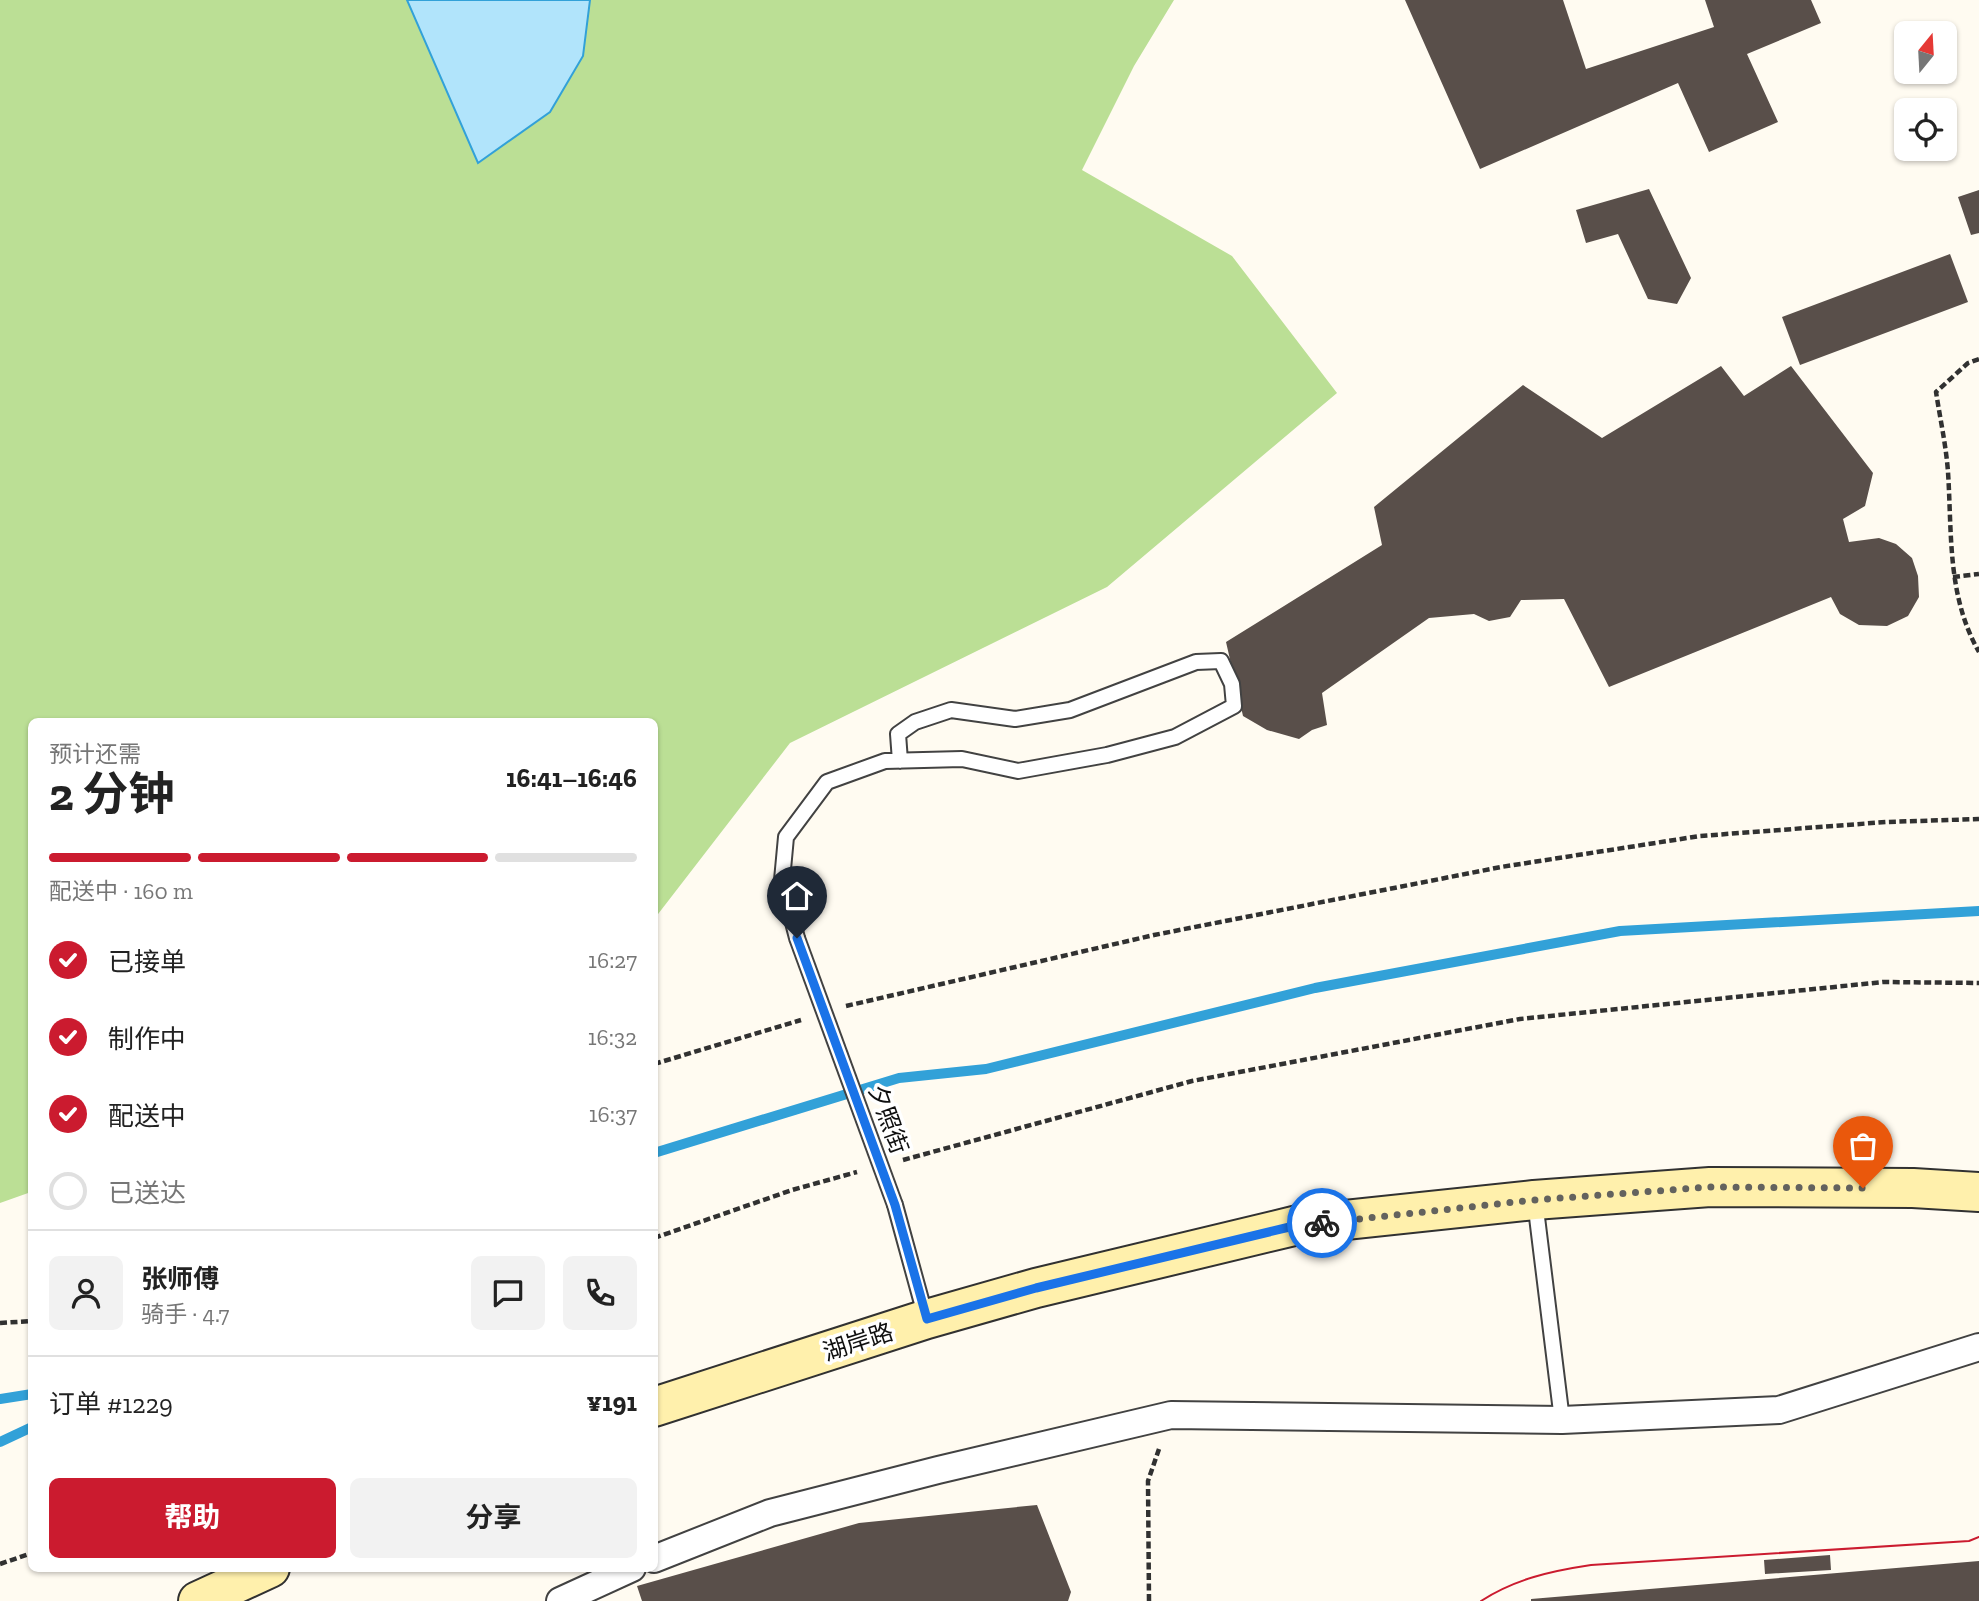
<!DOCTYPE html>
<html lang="zh">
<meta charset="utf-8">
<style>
body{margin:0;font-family:"Zilla Slab","Noto Sans SC",serif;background:#f2f2f2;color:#222;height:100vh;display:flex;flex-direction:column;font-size:26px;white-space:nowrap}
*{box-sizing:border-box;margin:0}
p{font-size:23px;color:#767676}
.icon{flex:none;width:38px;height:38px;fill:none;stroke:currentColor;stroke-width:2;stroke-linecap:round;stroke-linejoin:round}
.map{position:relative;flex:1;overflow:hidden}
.details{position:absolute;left:28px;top:718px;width:630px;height:854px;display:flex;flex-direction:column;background:#fff;border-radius:10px;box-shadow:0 2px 5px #0004}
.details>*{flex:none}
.needle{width:46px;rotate:18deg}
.buttons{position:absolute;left:1894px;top:21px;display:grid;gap:14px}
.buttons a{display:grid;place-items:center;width:63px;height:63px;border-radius:10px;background:#fff;box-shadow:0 2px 5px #0004;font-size:35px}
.pin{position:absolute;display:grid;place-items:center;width:60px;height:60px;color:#fff;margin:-72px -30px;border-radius:50% 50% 50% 0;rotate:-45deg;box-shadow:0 0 7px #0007}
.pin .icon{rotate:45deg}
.courier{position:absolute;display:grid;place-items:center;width:70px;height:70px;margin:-35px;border:5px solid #1a73e8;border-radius:50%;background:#fff;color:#222;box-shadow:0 2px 9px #0007}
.overview em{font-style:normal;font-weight:700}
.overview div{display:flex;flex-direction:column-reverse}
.overview{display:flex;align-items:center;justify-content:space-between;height:119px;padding:0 21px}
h1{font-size:46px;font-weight:700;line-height:52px}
.bar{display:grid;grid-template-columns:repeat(4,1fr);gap:10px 7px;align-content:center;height:84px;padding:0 21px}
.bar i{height:9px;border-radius:5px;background:#e0e0e0}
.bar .selected{background:#cb1b2f}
.bar p{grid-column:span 4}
.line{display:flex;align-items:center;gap:18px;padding:0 21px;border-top:2px solid #e0e0e0}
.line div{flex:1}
.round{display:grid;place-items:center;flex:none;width:74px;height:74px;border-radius:10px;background:#f2f2f2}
ol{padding:0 21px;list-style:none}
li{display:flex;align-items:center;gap:21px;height:77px}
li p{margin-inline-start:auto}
li .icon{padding:7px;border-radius:50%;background:#cb1b2f;color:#fff;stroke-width:4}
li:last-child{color:#767676}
li i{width:38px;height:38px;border:4px solid #e0e0e0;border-radius:50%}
.button{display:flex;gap:14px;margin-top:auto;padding:14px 21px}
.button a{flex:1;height:80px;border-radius:10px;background:#cb1b2f;color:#fff;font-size:28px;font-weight:700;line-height:80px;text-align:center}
.button a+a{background:#f2f2f2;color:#222}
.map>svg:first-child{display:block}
</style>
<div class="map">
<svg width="1979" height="1601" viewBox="0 0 1979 1601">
<rect width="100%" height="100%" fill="#fffbf1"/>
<path fill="#bbdf95" d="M0,0H1174L1134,66L1082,170L1232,256L1337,393L1107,587L790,743L655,918L654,721H32L31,1192L0,1203Z"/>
<path fill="#b1e4fb" stroke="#32a1d8" stroke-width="2" d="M407,0H590L583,56L550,112L478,163Z"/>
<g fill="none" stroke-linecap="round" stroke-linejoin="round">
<path stroke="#32a1d8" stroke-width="10" d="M654,1153L899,1078L986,1069L1315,988L1620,931L1979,911
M0,1399L32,1394
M0,1442L32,1427"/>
</g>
<path fill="#594f4a" d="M1405,0H1563L1586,69L1714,27L1705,0H1811L1821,23L1747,54L1778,122L1709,152L1678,83L1480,169Z
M1649,189L1691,278L1677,304L1648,299L1618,234L1586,243L1576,210Z
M1979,190V233L1971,235L1958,197Z
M1950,254L1968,302L1800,365L1782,317Z
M1721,366L1744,396L1791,366L1873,473L1865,506L1843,519L1849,542L1879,538L1896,544L1912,558L1918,576L1919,597L1908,616L1887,626L1859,625L1840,614L1831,597L1609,687L1564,599L1521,600L1510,617L1489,621L1474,614L1429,618L1322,693L1327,725L1312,730L1299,739L1267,730L1243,716L1226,642L1382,545L1374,507L1523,385L1602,438Z
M1037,1505L1071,1592L1068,1601H642L637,1586L859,1523Z
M1830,1555L1831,1570L1765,1574L1764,1560Z
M1979,1561V1601H1531V1599Z"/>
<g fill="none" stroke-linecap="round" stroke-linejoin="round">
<g stroke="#424242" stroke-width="18">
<path id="lane" d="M797,938L782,880L786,837L827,782L885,761L962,759L1018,771L1107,755L1175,737L1234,706L1232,684L1221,661L1196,662L1070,710L1015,719L951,710L915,722L898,734L900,761
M1535,1201L1562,1420
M895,1205L926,1318"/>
</g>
<g stroke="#424242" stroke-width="30">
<path id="street" d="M654,1559L770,1513L938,1470L1171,1415L1562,1420L1779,1410L1979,1347
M560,1601L632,1568"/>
</g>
<g stroke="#313131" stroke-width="42">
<path id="secondary" d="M654,1407L927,1319L1036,1288L1298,1225L1534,1200L1710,1187L1913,1188L1979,1192
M198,1601L270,1568"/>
</g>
<path stroke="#313131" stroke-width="4.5" stroke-dasharray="7 3.5" stroke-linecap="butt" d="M1979,359L1968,363L1936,392C1940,418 1946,445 1948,472C1952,534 1947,596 1979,652
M1953,577L1979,574
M846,1006L1154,935L1501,867L1700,836L1886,822L1979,819
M654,1064L801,1020
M903,1160L1192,1081L1520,1019L1883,982L1979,983
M654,1238L792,1190L857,1172
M0,1323L32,1321
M0,1564L32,1553
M1149,1601L1148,1481L1159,1449"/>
<use href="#lane" stroke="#fff" stroke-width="14"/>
<use href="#street" stroke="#fff" stroke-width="26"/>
<use href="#secondary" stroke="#fff0ac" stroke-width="38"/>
<path stroke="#cb1b2f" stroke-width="2" d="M1481,1601C1515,1579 1551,1571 1591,1565L1969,1541L1979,1537"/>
<g stroke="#424242" stroke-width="18" stroke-linecap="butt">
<path id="lane-bridge" d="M797,938L895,1205"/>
</g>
<use href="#lane-bridge" stroke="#fff" stroke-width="14"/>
</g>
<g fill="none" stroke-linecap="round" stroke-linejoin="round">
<path stroke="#63625e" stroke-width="7" stroke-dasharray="0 12.6" d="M1322,1223L1534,1200L1710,1187L1863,1188"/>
<path stroke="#1a73e8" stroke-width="9" d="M797,938L895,1205L927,1319L1036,1288L1298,1225L1322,1223"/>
</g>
<g text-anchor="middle" stroke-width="7" stroke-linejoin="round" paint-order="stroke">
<g font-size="24" fill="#0f0f0f" stroke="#fff">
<text transform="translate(888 1119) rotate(70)" y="8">夕照街</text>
<text transform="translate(858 1342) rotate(-18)" y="8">湖岸路</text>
</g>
</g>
</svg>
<div class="buttons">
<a><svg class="needle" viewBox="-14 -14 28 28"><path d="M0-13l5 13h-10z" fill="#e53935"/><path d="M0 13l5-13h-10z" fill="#767676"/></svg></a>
<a><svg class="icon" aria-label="locate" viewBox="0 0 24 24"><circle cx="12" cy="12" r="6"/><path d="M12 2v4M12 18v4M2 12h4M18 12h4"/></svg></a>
</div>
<div class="pin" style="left:1863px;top:1188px;background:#ea580c"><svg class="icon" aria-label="bag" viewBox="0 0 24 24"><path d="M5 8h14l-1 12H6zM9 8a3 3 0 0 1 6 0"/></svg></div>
<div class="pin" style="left:797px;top:938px;background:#1f2937"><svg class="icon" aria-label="home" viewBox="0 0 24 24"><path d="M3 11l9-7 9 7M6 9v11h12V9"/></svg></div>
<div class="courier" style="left:1322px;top:1223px"><svg class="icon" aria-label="bike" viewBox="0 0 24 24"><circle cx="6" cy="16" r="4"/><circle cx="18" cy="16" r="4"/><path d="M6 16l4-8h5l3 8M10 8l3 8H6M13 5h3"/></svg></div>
<section class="details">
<div class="overview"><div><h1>2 分钟</h1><p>预计还需</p></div><em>16:41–16:46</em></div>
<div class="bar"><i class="selected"></i><i class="selected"></i><i class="selected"></i><i></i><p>配送中 · 160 m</p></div>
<ol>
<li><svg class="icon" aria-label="check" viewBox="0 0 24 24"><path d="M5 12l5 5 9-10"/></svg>已接单<p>16:27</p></li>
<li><svg class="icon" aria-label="check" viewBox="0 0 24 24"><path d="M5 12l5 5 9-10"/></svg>制作中<p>16:32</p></li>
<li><svg class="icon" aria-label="check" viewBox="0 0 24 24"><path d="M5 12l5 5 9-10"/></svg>配送中<p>16:37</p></li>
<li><i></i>已送达</li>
</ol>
<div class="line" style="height:126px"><a class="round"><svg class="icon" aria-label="person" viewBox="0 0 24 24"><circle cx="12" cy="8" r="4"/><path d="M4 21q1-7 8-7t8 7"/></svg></a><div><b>张师傅</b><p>骑手 · 4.7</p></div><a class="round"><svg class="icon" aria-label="chat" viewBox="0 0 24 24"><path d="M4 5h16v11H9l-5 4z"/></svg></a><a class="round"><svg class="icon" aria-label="phone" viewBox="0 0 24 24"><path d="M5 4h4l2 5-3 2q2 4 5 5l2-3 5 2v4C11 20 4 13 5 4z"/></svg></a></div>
<div class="line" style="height:91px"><div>订单 #1229</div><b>¥191</b></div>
<div class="button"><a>帮助</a><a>分享</a></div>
</section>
</div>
